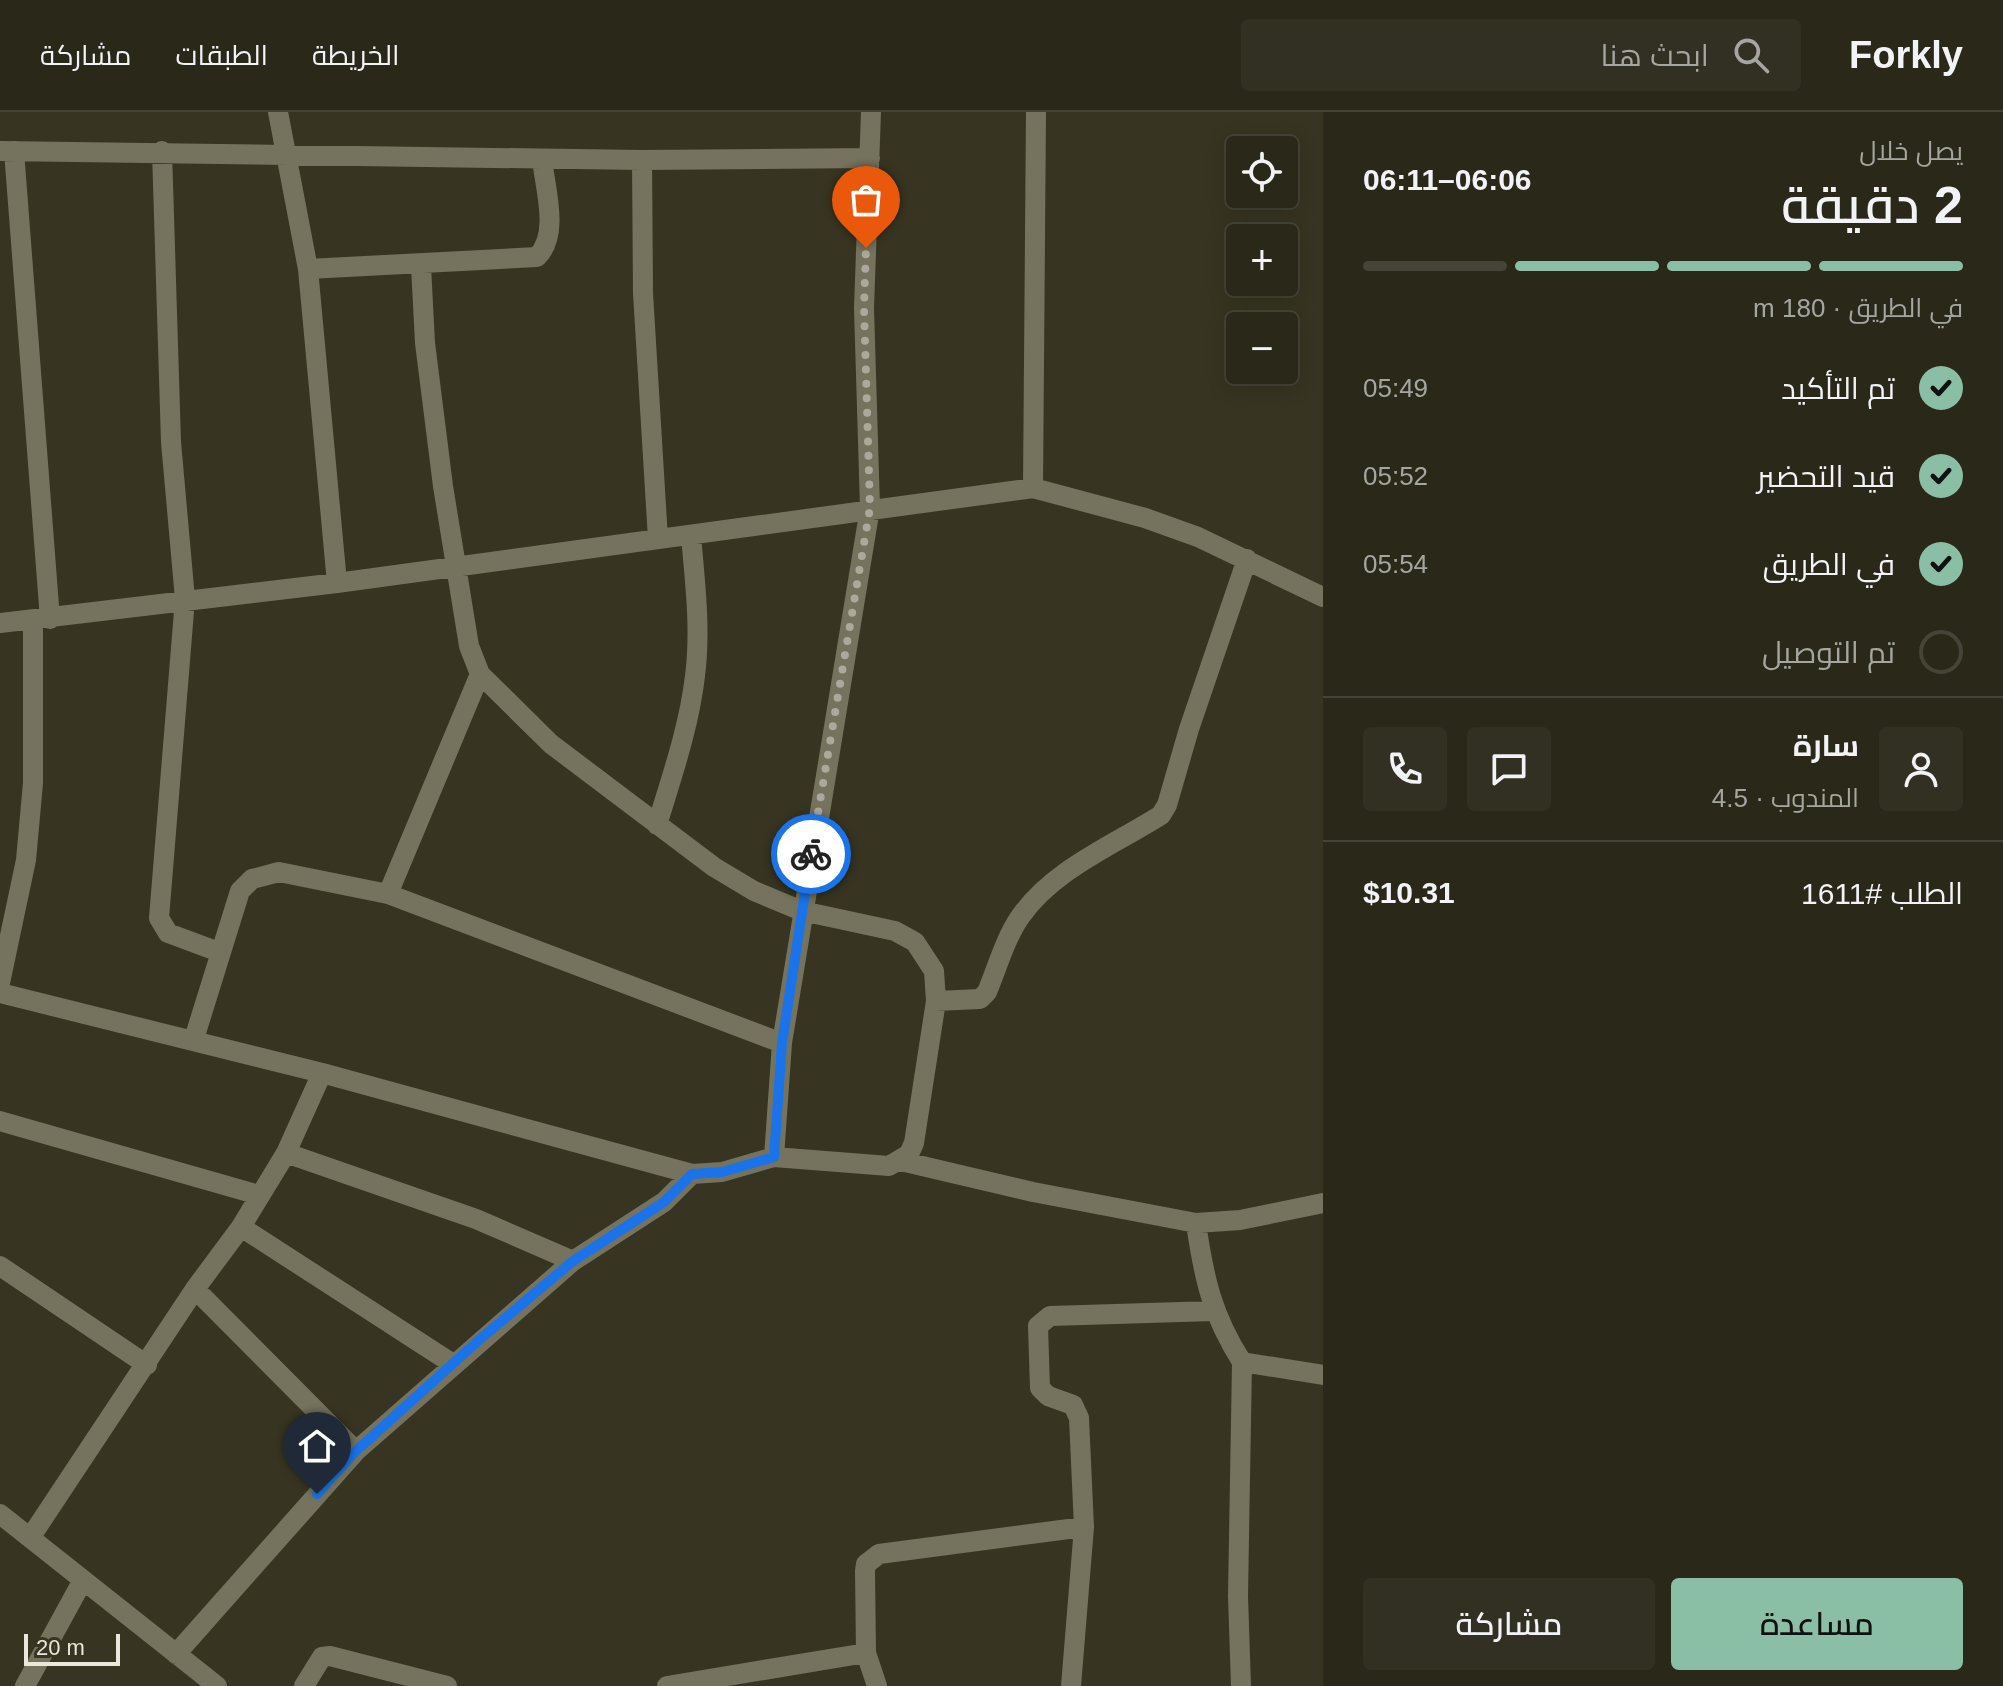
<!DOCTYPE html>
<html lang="ar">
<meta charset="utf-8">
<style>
body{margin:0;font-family:Arial,Cairo,sans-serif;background:#313022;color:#f1f3f6;direction:rtl;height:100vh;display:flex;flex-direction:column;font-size:30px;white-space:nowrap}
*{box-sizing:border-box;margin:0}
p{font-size:26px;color:#a5a6a2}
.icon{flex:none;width:44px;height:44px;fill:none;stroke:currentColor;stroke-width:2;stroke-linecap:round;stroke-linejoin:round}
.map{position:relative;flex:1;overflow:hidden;direction:ltr}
.drawer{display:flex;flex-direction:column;background:#292819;width:680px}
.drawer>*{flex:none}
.buttons{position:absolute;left:1226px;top:24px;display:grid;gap:16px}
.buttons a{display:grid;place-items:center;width:72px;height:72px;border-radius:8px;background:#292819;box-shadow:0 4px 20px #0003,0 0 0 2px #454438;font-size:40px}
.scale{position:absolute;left:24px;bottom:20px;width:96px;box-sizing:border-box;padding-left:8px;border:4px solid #e9e8dc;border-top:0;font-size:22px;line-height:28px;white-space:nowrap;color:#e9e8dc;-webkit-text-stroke:6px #373521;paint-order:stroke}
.pin{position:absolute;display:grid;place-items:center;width:68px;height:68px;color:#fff;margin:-82px -34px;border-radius:50% 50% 50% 0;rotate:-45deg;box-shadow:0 0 8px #0007}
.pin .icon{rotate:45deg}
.courier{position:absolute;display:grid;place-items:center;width:80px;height:80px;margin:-40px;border:6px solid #1a73e8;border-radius:50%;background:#fff;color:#222;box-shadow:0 2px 10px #0007}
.headline em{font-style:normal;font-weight:600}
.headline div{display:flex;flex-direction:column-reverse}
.headline{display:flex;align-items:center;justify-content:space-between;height:136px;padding:0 40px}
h1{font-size:52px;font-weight:600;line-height:60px}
.bar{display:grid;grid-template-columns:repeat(4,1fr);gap:12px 8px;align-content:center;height:96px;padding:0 40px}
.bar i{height:10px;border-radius:6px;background:#454438}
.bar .on{background:#8abfa5}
.bar p{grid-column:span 4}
.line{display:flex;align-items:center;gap:20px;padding:0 40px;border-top:2px solid #454438}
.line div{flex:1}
.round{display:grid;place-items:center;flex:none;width:84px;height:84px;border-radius:8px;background:#313022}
ol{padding:0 40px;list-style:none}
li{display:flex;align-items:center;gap:24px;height:88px}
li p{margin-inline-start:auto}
li .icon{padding:8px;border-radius:50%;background:#8abfa5;color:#111;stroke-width:4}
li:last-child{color:#a5a6a2}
li i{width:44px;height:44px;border:4px solid #454438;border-radius:50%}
.primary-button{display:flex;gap:16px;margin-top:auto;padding:16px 40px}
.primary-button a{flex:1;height:92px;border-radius:8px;background:#8abfa5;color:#111;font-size:32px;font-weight:600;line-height:92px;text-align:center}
.primary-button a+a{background:#313022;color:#f1f3f6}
header{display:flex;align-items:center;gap:48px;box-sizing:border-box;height:112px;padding:0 40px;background:#292819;border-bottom:2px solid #454438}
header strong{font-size:38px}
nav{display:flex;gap:44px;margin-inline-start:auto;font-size:28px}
.search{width:560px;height:72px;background:#313022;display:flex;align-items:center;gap:20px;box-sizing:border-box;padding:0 28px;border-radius:8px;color:#a5a6a2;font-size:30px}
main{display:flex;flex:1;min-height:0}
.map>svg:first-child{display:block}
</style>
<header>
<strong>Forkly</strong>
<div class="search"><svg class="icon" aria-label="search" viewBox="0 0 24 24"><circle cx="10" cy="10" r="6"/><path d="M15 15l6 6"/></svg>ابحث هنا</div>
<nav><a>الخريطة</a><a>الطبقات</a><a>مشاركة</a></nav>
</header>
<main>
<section class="drawer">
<div class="headline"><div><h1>2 دقيقة</h1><p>يصل خلال</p></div><em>06:06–06:11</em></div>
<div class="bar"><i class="on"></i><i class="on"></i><i class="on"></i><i></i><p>في الطريق · 180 m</p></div>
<ol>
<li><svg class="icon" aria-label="check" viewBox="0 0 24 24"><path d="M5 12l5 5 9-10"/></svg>تم التأكيد<p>05:49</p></li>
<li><svg class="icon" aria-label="check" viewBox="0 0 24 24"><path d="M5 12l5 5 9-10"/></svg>قيد التحضير<p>05:52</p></li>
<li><svg class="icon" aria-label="check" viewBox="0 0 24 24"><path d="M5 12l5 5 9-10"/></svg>في الطريق<p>05:54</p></li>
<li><i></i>تم التوصيل</li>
</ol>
<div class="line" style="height:144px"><a class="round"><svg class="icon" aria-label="person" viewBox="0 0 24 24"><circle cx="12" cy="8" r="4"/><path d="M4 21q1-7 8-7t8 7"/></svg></a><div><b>سارة</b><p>المندوب · 4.5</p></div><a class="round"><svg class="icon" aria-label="chat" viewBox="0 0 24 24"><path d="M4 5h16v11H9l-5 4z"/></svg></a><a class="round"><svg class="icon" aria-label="phone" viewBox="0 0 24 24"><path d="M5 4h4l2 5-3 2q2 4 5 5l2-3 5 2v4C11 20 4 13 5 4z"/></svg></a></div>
<div class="line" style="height:104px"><div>الطلب #1611</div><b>$10.31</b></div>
<div class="primary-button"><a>مساعدة</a><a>مشاركة</a></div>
</section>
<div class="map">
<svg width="1323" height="1574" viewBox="0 0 1323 1574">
<rect width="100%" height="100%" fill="#373521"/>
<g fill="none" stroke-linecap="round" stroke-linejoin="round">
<path stroke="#75735d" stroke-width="20" d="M278,0L308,157L337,471
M0,39L642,48L870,46
M14,39L50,507
M162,39L171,330L185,487L159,806L168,821L219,840
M642,48L643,181L658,427
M308,157L537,145C560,122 545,77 542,47
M1033,376L1036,0
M0,511L337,471L1033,376L1145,406L1198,425L1323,485
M657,713C672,664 689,615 695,564C701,518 695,470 691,424
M388,782L480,562
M0,871L26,748L33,671V509
M0,881L322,961
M936,889L980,887L987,880C997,856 1005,827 1020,805C1054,757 1112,734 1161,703L1167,693L1189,617L1247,447
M194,927L240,779L252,767L279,760L388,782L782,931
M0,1009L259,1083
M286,1041L476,1107L573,1149
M774,1045L782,931L870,396L864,196L871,0
M901,1049L1033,1080L1196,1111L1240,1108L1323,1091
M1196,1111C1204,1167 1212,1203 1242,1250
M241,1115L453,1252
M0,1154L147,1253
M195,1177L356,1339
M0,1402L217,1574
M30,1426L195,1177L241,1115L286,1041L322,961L692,1062L722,1060L774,1045L889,1054L909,1042L914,1031L936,889L934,859L915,830L895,819L802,799L754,779L714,755L551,632L480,562L469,534L443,374L425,231L421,154
M866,1541L877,1574
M176,1542L356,1339L573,1149L664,1090L692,1062
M25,1574L83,1468
M304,1574L322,1545L330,1544L447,1574
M667,1574L866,1541L865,1459L866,1452L879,1442L1084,1415
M1071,1574L1084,1415L1079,1306L1073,1293L1048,1284L1040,1276L1038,1214L1050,1204L1213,1199
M1241,1574L1238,1484L1242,1250L1323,1263"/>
</g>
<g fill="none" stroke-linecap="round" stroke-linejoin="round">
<path stroke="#aba99b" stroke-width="8" stroke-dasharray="0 14.4" d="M811,742L870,396L864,196L866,136"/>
<path stroke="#1a73e8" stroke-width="10" d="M317,1382L356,1339L479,1228L573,1149L664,1090L692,1062L722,1060L774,1045L782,931L811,742"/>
</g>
</svg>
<div class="buttons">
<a><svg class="icon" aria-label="locate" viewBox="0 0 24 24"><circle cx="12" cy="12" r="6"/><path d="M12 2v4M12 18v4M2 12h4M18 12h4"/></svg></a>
<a>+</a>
<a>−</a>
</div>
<div class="scale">20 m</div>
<div class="pin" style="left:866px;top:136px;background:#ea580c"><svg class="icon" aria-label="bag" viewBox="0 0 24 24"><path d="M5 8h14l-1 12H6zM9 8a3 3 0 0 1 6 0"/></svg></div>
<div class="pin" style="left:317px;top:1382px;background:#1f2937"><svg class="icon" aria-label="home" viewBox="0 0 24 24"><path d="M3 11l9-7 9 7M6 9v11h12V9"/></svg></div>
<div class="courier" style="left:811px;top:742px"><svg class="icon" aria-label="bike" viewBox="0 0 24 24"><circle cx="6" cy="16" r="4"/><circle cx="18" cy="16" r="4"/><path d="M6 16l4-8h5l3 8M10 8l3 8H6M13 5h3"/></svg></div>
</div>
</main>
